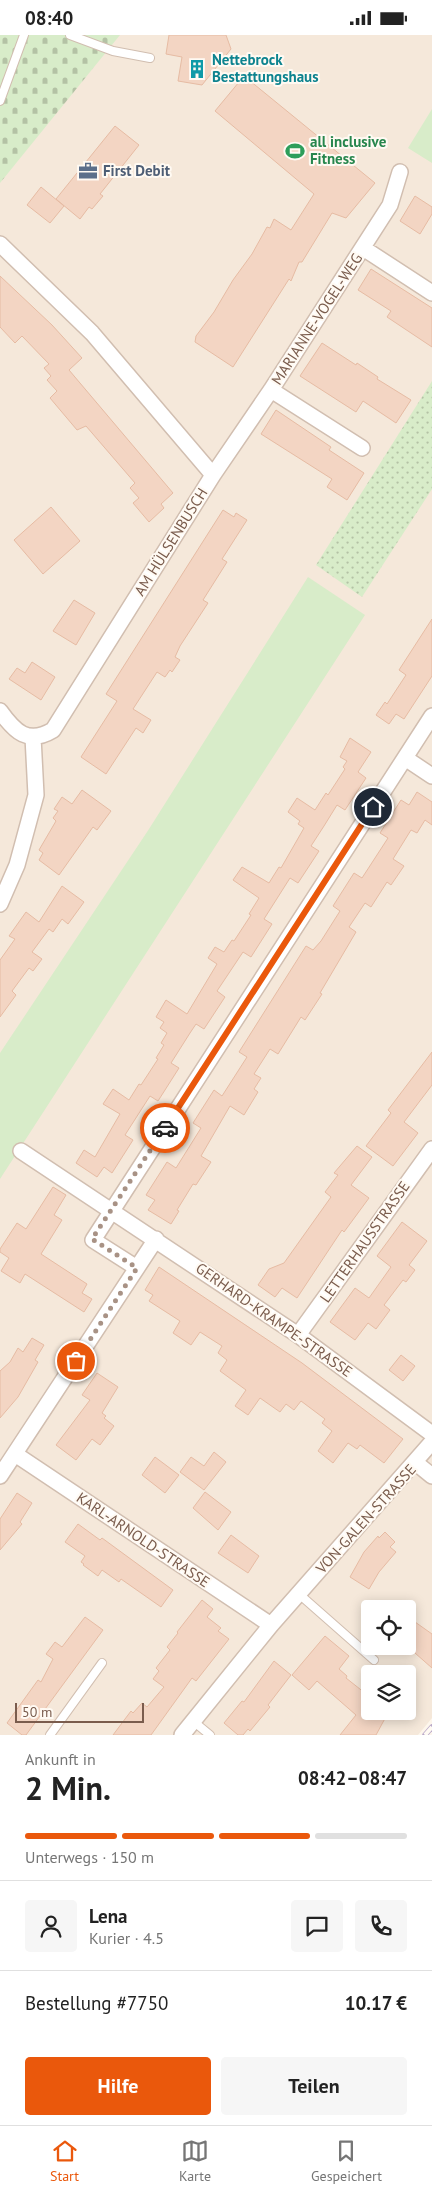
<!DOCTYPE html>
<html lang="de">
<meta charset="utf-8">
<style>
body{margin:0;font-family:"PT Sans",sans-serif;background:#f6f6f6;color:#222;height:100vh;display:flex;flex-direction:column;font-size:19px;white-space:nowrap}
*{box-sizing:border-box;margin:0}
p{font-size:16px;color:#767676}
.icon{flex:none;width:28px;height:28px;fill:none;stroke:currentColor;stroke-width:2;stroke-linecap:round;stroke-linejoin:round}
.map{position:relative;height:1700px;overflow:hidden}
.panel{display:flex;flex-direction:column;background:#fff;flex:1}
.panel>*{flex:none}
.controls{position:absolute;left:361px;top:1565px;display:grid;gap:10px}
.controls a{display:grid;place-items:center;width:55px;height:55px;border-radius:5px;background:#fff;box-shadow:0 2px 12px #0003;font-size:25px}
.scale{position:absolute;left:15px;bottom:12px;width:129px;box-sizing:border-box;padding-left:5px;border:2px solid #7a5c4d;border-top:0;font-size:14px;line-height:18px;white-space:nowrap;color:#7a5c4d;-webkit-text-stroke:4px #fffaf3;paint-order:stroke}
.pin{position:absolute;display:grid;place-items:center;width:42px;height:42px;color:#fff;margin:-21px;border:2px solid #fff;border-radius:50%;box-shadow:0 1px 5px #0007}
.courier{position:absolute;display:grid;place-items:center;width:50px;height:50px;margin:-25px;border:4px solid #ea580c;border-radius:50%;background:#fff;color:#222;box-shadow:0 1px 6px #0007}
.head em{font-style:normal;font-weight:800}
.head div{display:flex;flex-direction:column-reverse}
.head{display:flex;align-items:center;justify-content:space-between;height:85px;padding:0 25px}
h1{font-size:32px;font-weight:800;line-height:38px}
.bar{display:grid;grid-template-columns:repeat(4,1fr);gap:8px 5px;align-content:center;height:60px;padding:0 25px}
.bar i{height:6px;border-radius:4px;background:#e0e0e0}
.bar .active{background:#ea580c}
.bar p{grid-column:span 4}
.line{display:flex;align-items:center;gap:12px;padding:0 25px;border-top:1px solid #e0e0e0}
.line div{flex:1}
.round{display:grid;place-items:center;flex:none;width:52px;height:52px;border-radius:5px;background:#f6f6f6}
.cta{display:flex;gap:10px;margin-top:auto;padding:10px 25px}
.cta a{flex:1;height:58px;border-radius:5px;background:#ea580c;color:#fff;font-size:20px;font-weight:800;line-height:58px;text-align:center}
.cta a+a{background:#f6f6f6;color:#222}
.status{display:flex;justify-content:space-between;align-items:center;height:35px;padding:0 25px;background:#fff;direction:ltr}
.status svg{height:14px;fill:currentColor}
.dock{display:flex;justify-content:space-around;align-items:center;height:70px;border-top:1px solid #e0e0e0;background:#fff;font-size:14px;color:#767676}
.dock a{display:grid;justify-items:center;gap:2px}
.dock .active{color:#ea580c}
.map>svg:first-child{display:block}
</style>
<div class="status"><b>08:40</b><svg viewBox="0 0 49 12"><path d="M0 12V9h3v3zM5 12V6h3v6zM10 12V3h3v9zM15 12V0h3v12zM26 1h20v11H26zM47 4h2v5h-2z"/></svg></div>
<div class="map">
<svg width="432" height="1700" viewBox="0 0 432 1700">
<defs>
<pattern id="cemetery-stones" width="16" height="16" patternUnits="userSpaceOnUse" patternTransform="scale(1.25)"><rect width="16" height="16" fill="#d8ecc9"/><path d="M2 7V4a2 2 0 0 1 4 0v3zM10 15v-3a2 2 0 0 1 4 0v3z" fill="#b4c2a5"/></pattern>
<pattern id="garden-dots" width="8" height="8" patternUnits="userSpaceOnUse" patternTransform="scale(1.25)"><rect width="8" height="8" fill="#d8ecc9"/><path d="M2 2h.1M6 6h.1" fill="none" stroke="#b4c2a5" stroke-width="1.8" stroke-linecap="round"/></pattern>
</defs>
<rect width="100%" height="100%" fill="#fdf6ec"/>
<path fill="#f5e8da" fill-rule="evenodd" d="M0,0H432V1683L418,1700H0ZM370,1574H408V1611H370ZM370,1639H408V1676H370Z"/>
<path fill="url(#cemetery-stones)" d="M0,0H120L0,148Z"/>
<path fill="#d8ecc9" d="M432,74V128L408,113Z
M308,542L365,580L0,1144V1018L149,794Z"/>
<path fill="url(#garden-dots)" d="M432,346V454L362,562L316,530Z"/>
<path fill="#f3d5c3" stroke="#e6bba3" d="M169,0H226L231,14L202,50L178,46L182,22L166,19Z
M244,41L375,148L346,183L332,178L302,227H299L291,246L289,244L233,332L195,307L196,301L214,277L233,245L252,219L267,192L270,193L274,184L291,195L314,159L215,76Z
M115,91L139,110L100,159L103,161L92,174L89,172L80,184L56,164Z
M41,152L64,171L50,188L27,170Z
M415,161L432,172V179L420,199L400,186Z
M371,234L432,273V312L387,282L391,276L358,255Z
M0,241L52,290L82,323L69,335L173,458L161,469L164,473L149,487L133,468L139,463L130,453L135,448L86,391L77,395L50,363L57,356L47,345L51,341L44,333L49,329L22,301L15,308L0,292Z
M322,308L356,330L357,328L378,342L377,344L411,365L396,388L363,366L356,377L300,341Z
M276,375L331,412L329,415L364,438L347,465L327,452L332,444L261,399Z
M51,472L80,506L43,539L14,505Z
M223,475L234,482L236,478L247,485L222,524L227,527L203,565L208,568L180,611L175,622L180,625L172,637L170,635L165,642L157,637L133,674L151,685L143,698L136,693L106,739L81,722L117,666L106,659Z
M74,565L95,578L76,610L53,596Z
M432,584V641L404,684L396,679L389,689L376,680L385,667L387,669L406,640L399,635Z
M32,627L55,642L41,665L9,644L17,633L25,638Z
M350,703L371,717L358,737L366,743L345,775L337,770L324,791L311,811L319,816L298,848L290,843L264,884L272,889L251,922L243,917L217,956L225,962L204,994L196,989L190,998L171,1028L179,1033L158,1066L150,1061L125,1100L133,1105L112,1138L104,1132L97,1142L76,1128L84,1115L95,1122L120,1079L103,1069L113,1054L129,1065L139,1049L141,1050L158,1024L156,1023L164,1010L161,1008L167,998L160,993L164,987L156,982L166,965L187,979L217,929L208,923L215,912L224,917L232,905L234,906L251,880L249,879L259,863L233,845L242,832L269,848L279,832L281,833L304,793L298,789L300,786L288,777L297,763L315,775L326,758L328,760L345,734L343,732L347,726L340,722Z
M82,755L111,776L97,795L93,792L59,840L39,825L43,818L39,815L56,786L53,783L58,776L54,774L62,762L72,769Z
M417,757L432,767V790L425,785L417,798L411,795L393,824L404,831L391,850L387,847L371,872L365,868L349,892L356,897L320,958L322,959L305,985L301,982L278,1019L270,1014L254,1039L261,1043L254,1054L258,1057L244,1080L230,1071L201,1121L211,1127L196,1150L193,1149L177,1175L179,1176L171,1189L148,1175L155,1165L146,1160L167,1127L176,1133L201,1093L193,1088L214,1055L222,1061L247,1022L239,1017L306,911L313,915L321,906L340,876L333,871L354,838L362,843L388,803L380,798L401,765L409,770Z
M62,851L84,867L68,889L62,884L53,897L49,894L32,917L42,924L33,936L29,933L12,956L16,960L0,982V925L15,904L9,901L26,877L39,887Z
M432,1017V1050L404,1087L418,1098L393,1131L366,1111L391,1078L388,1075Z
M357,1111L372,1122L351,1150L369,1163L344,1197L342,1195L297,1263L282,1253L275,1262L258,1250L269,1234L284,1228L331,1162L325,1157L338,1140L334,1138Z
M53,1152L66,1160L54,1180L62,1185L41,1219L87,1249L82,1258L92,1264L84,1277L25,1239L20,1248L1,1236L9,1223L0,1217V1214L17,1188L26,1194Z
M402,1187L427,1206L409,1230L415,1235L406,1247L403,1245L384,1270L390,1275L376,1294L368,1288L355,1305L330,1287L355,1253L369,1263L391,1232L377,1221Z
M159,1232L302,1328L403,1404L384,1428L360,1410L357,1414L348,1408L333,1428L318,1416L332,1396L322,1388L325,1384L301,1366L294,1375L286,1369L280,1377L260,1363L248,1380L235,1371L246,1355L220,1336L227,1325L218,1318L222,1311L200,1297L191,1310L173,1298L180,1286L149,1266L153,1260L145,1255Z
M32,1303L44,1310L35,1325L38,1327L18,1362L0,1383V1336L10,1327L18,1313L23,1317Z
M401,1320L415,1331L403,1346L389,1335Z
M97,1338L118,1352L102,1378L106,1381L104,1383L114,1391L100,1410L92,1404L76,1425L56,1410L90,1365L82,1360Z
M214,1417L226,1427L204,1455L180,1437L191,1422L204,1431Z
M155,1422L179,1440L165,1458L142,1440Z
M205,1457L231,1477L218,1495L193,1473Z
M17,1458L32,1468L20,1487L22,1489L0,1515V1484Z
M78,1489L100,1505L102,1503L173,1555L161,1572L121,1544L119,1547L102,1535L98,1541L83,1530L84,1529L81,1527L85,1521L65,1507Z
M385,1497L395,1507L390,1512L396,1517L379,1537L369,1554L350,1542L364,1517L378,1501L379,1503Z
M231,1500L259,1521L248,1538L218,1518Z
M202,1565L213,1574L207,1582L221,1593L218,1596L229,1604L196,1646L192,1643L151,1700H113L131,1676L133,1678L142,1668L147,1672L164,1652L153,1644L159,1636L156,1633L170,1615L167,1612L178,1598L177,1597Z
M85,1582L103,1595L26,1700H22L7,1688L38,1645L41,1647L53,1624L46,1619L55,1607L62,1612Z
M408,1582L432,1599V1633L407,1611Z
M325,1601L349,1621L339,1634L347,1641L346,1643L370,1662V1676H389L376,1700H340L356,1680L317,1646L309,1655L292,1640Z
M274,1626L291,1640L268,1670L270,1672L250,1696L248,1694L243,1700H238L224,1688L242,1666L244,1667Z"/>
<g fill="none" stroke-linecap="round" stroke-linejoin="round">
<g stroke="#d1beb0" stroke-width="10">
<path id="lane" d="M70,0L113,16L150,23
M0,66L24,0
M299,1559L374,1625
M193,1686L210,1700
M50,1700L102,1628"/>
</g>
<g stroke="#d1beb0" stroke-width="18">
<path id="street" d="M0,209L92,298L213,440L53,695C28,710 15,697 0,676
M363,213L432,258
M271,355L362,413
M213,440L271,355L390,170L400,137
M405,723L432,741
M0,869L17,830L36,760L33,702
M21,1116L298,1300L432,1399
M137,1233L93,1205L432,681
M298,1300L432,1114
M15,1419L271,1590
M416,1428L432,1441
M0,1441L156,1204
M182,1700L271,1590L432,1407"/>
</g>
<use href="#lane" stroke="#fff" stroke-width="8"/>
<use href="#street" stroke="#fff" stroke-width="15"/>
<g stroke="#b9a8c9" stroke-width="5.5">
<path id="rail" d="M425,1700L432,1692"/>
</g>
<use href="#rail" stroke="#fffaf3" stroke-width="4" stroke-dasharray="11" stroke-linecap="butt"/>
</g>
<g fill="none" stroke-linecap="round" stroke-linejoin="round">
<path stroke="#a89285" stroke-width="5" stroke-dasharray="0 9" d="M76,1326L137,1233L92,1204L165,1093"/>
<path stroke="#ea580c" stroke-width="6" d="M165,1093L373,772"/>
</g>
<defs>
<g id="building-bare" transform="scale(1.5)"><path d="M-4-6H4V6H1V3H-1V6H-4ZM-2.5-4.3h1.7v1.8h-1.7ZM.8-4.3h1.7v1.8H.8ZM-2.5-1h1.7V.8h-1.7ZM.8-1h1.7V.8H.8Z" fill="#0f9aa8" stroke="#fffaf3" stroke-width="2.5" paint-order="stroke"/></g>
<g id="stadium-bare" transform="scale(1.5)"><path d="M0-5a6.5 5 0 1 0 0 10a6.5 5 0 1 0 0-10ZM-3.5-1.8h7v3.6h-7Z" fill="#2e9e5b" stroke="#fffaf3" stroke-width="2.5" paint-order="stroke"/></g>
<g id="office-bare" transform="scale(1.5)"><path d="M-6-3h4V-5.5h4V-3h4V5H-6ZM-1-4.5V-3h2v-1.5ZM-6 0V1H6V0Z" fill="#5c6f8a" stroke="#fffaf3" stroke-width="2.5" paint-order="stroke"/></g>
</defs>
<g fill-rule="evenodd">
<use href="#building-bare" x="197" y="34"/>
<use href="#stadium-bare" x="295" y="116"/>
<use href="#office-bare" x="88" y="136"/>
</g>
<g text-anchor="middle" stroke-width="4" stroke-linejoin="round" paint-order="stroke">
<g font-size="15" font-weight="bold" fill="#0d838f" stroke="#fffaf3" text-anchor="start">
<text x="212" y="30">Nettebrock<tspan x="212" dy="17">Bestattungshaus</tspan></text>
</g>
<g font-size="15" font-weight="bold" fill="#27864d" stroke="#fffaf3" text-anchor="start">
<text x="310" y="112">all inclusive<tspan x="310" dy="17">Fitness</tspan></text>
</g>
<g font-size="15" font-weight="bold" fill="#4e5e75" stroke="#fffaf3" text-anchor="start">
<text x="103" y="141">First Debit</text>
</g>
<g font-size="15" fill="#7a5c4d" stroke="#fffaf3">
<text transform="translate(317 284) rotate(-57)" y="5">MARIANNE-VOGEL-WEG</text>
<text transform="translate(171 507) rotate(-58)" y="5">AM HÜLSENBUSCH</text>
<text transform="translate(365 1207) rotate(-55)" y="5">LETTERHAUSSTRASSE</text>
<text transform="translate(274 1285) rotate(35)" y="5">GERHARD-KRAMPE-STRASSE</text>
<text transform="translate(366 1484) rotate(-48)" y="5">VON-GALEN-STRASSE</text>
<text transform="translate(143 1505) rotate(34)" y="5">KARL-ARNOLD-STRASSE</text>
</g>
</g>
</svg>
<div class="controls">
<a><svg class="icon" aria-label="locate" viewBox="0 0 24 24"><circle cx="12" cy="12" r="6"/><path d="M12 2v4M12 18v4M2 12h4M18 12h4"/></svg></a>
<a><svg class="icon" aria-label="layers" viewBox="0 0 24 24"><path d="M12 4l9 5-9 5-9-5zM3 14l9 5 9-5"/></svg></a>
</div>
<div class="scale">50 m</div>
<div class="pin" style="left:76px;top:1326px;background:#ea580c"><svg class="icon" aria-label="bag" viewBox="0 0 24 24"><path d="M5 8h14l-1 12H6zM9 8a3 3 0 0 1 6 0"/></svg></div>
<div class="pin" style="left:373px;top:772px;background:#1f2937"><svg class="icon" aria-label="home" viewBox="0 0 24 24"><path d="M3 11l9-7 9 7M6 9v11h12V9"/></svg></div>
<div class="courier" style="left:165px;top:1093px"><svg class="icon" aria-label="car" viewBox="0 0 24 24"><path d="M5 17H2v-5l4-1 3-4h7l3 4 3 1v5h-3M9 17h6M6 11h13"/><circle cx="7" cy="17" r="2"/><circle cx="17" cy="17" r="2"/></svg></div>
</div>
<section class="panel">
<div class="head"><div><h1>2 Min.</h1><p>Ankunft in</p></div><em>08:42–08:47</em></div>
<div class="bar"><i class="active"></i><i class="active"></i><i class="active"></i><i></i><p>Unterwegs · 150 m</p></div>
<div class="line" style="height:90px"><a class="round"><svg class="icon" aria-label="person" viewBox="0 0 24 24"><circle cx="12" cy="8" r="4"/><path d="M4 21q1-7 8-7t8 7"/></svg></a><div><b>Lena</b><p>Kurier · 4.5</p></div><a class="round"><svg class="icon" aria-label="chat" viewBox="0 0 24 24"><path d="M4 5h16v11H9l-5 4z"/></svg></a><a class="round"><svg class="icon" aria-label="phone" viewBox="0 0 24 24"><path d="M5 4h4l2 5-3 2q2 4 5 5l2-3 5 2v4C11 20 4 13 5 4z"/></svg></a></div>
<div class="line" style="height:65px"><div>Bestellung #7750</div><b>10.17 €</b></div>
<div class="cta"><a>Hilfe</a><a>Teilen</a></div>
</section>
<nav class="dock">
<a class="active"><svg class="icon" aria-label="home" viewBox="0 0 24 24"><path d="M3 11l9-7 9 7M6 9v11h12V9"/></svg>Start</a>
<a><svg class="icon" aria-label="map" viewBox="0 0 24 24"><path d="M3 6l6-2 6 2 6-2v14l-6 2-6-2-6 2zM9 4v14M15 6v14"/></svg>Karte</a>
<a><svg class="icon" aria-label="saved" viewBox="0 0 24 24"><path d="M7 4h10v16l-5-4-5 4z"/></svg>Gespeichert</a>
</nav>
